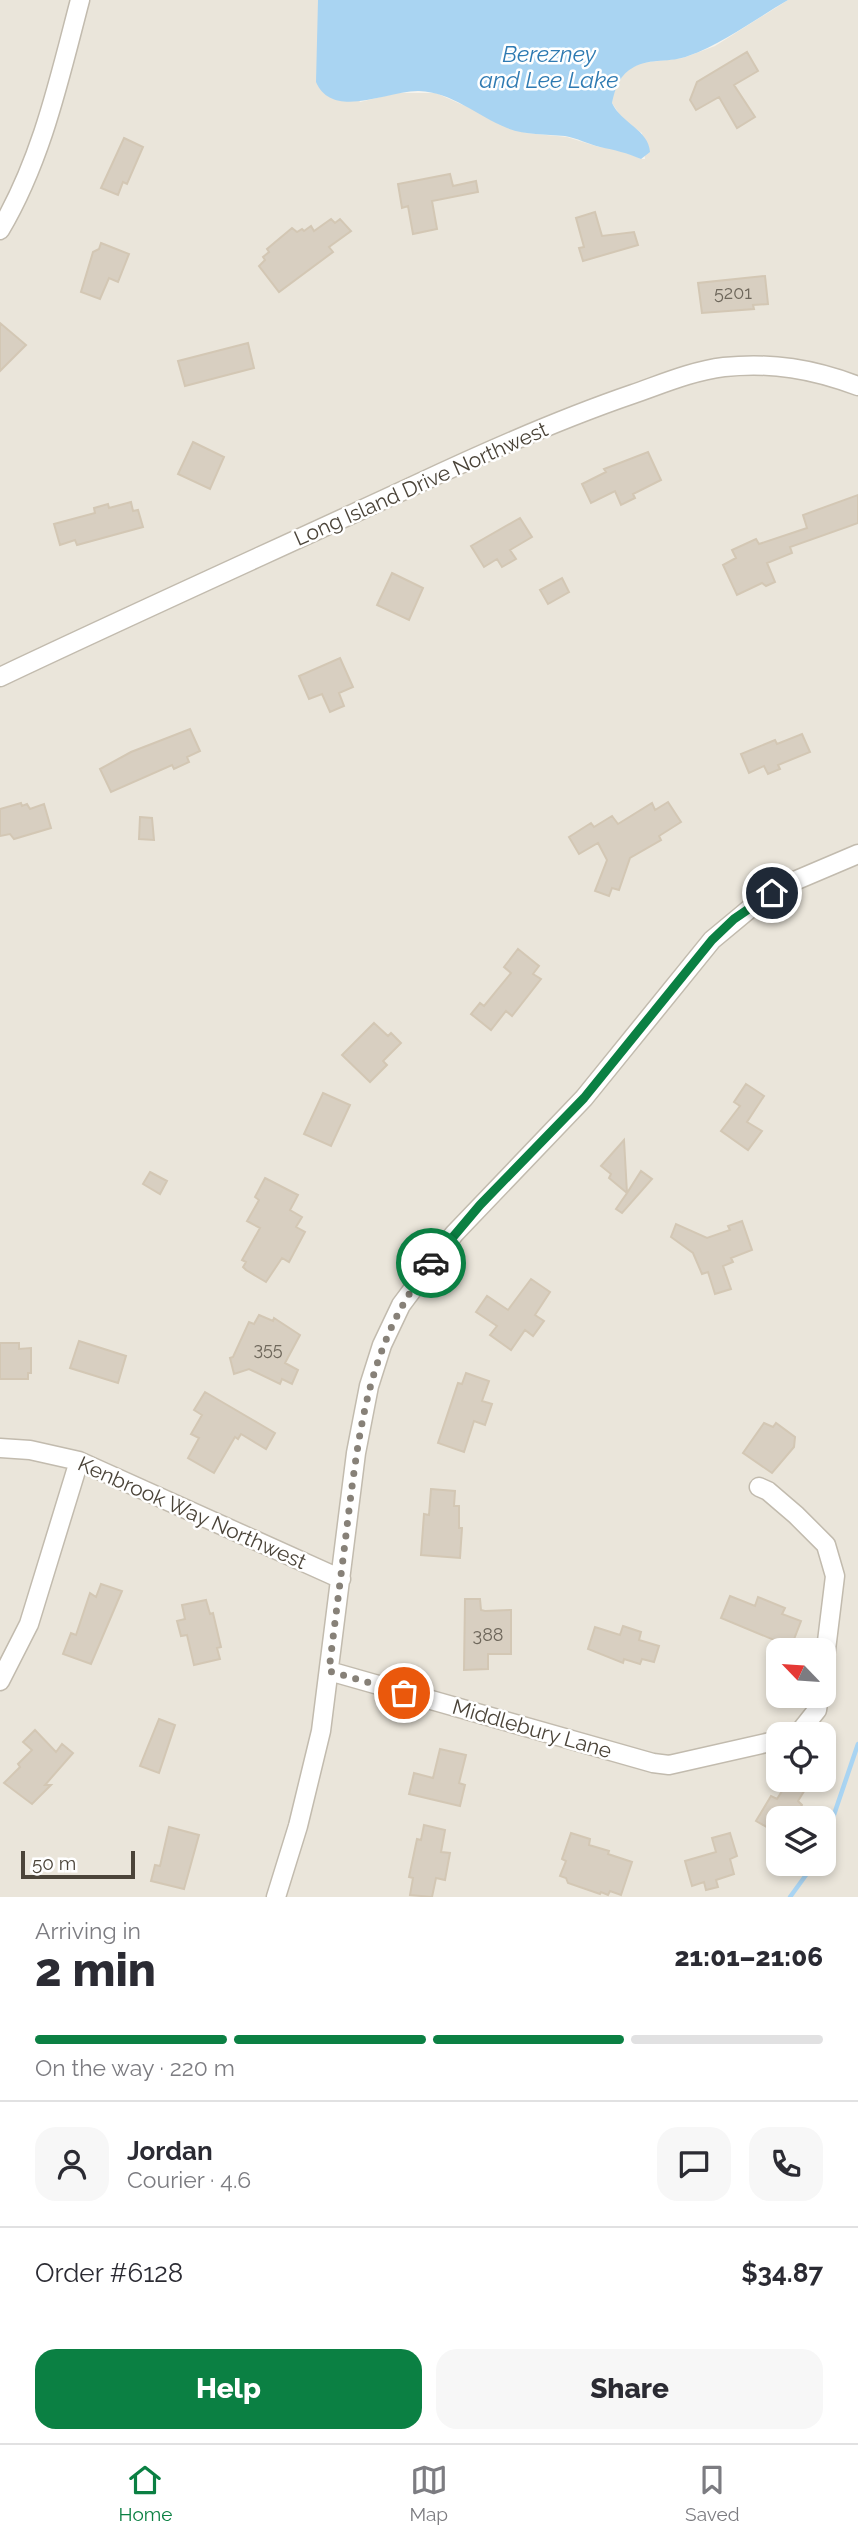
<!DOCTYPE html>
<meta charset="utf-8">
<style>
body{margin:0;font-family:Raleway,sans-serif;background:#f7f7f7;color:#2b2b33;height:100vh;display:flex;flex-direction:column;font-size:26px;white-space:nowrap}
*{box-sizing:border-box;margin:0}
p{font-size:23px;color:#7c7c81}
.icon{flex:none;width:38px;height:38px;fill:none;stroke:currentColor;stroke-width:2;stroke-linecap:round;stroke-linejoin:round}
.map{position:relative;height:1897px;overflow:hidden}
.drawer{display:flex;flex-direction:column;background:#fff;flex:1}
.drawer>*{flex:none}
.needle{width:46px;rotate:295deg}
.controls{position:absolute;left:766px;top:1638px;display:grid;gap:14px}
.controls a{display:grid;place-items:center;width:70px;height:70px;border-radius:14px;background:#fff;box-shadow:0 4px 10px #0003;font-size:35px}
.scale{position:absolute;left:21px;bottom:18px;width:114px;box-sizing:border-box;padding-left:7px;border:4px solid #4b4439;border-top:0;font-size:19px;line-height:24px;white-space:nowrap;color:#4b4439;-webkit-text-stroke:5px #fff;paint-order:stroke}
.pin{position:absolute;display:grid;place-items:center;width:60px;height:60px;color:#fff;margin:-30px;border:4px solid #fff;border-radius:50%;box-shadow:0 2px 7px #0007}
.courier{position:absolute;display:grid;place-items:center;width:70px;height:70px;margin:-35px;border:5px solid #0b8043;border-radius:50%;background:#fff;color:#222;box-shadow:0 2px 9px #0007}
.headline em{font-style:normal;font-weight:800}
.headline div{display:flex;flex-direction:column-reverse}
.headline{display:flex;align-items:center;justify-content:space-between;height:119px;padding:0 35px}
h1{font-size:46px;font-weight:800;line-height:52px}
.bar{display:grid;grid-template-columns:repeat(4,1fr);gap:10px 7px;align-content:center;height:84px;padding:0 35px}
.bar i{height:9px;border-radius:5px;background:#e1e1e2}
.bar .current{background:#0b8043}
.bar p{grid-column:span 4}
.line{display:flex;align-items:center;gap:18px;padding:0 35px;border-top:2px solid #e1e1e2}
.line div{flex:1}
.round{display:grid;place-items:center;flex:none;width:74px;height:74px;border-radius:21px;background:#f7f7f7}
.cta{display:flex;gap:14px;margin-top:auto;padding:14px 35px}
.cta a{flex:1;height:80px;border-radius:21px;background:#0b8043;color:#fff;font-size:28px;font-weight:800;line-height:80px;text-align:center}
.cta a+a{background:#f7f7f7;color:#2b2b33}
.dock{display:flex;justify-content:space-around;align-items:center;height:98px;border-top:2px solid #e1e1e2;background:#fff;font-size:19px;color:#7c7c81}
.dock a{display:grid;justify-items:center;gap:4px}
.dock .current{color:#0b8043}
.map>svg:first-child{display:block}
</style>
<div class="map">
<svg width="858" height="1897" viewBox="0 0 858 1897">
<rect width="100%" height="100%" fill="#f6f3ec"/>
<path fill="#eae5da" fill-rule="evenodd" d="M0,0H318V18L360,102L397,93H436L526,133L567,137L599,147L619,149L641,159H645L642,133L624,121L612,103L614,89L623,75L632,67L642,63L683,58L715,46L788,0H858V1897H0ZM779,1650H824V1696H779ZM779,1734H824V1780H779ZM779,1818H824V1864H779Z"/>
<path fill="#a9d4f2" d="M318,0H788C755,19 724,43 688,56C671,63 650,58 634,67C620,74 615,88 612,103C621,123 649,130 650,152L641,159C627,153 615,150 600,147C588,144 577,138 565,136C545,134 525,135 507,128C477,116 452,92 419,91C388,90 333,121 316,82Z"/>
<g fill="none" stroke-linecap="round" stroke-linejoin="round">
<path stroke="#a9d4f2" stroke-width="4.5" d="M824,1844L858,1744
M790,1897L814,1864"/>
</g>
<path fill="#d8cfc1" stroke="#d3c7b4" stroke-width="2" d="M747,52L758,71L734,85L755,117L737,128L719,97L696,110L690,100L697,82Z
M124,138L143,147L127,184L123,182L118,195L101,188Z
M450,174L453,186L476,181L478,192L432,201L437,229L413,234L408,206L402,208L398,184Z
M595,212L602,236L634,232L638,245L583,261L579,248L584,247L576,218Z
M331,219L335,223L340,219L351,231L329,247L333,252L279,292L259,266L265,260L263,257L269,252L267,249L292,228L297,232L302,229L304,231L311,226L314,231Z
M101,243L129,254L118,282L109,278L100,299L81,292L93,252L99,249Z
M765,276L768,304L753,305L754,309L702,313L698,283Z
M0,323L26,345L0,371Z
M248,343L254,368L185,386L178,361Z
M193,442L224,457L210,489L178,474Z
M648,452L661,480L633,494L635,498L621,505L615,491L591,503L582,484L606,472L604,469Z
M858,495V523L790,547L792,553L767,563L775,582L766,586L762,583L737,595L723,565L736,558L732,550L756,539L759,544L807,528L803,515Z
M131,502L133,511L138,510L143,527L77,545L75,540L60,545L54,524L95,513L94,508L108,504L109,508Z
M520,518L532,537L510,550L516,559L502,567L497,559L484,567L471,546Z
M392,573L423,588L409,620L377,605Z
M562,578L569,592L548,604L540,590Z
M340,658L353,687L339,693L344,706L330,712L322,694L309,699L299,676Z
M190,729L200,751L187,757L189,762L174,769L172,765L111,792L100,769L131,752Z
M802,734L810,752L778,765L780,769L768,774L764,766L749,773L741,754L775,740L777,744Z
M668,802L681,822L659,836L661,840L630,858L619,890L612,888L609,896L595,891L607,860L598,843L579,854L569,837L591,823L594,827L612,816L618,824L652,803L655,810Z
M21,803L22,806L27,804L30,809L44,804L51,828L14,839L10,834L0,836V809Z
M140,817L152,818L154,840L139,839Z
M518,949L539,966L533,974L541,979L512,1016L506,1011L491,1030L471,1014L480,1003L484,1006L511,973L504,967Z
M374,1023L388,1036L391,1033L401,1043L383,1061L387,1065L370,1082L342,1055Z
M746,1084L764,1096L747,1122L762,1131L748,1150L721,1131L740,1106L734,1102Z
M323,1093L350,1105L331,1146L304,1134Z
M624,1140L627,1193L641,1171L652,1179L622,1213L616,1209L627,1193L609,1178L611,1174L601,1166Z
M150,1172L167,1181L160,1194L143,1184Z
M265,1178L298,1195L290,1210L302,1217L296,1227L305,1232L289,1262L282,1258L266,1282L246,1270L243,1267L246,1262L242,1260L260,1228L247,1221L259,1200L255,1197Z
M742,1221L752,1250L731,1258L733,1262L723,1266L731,1289L715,1294L708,1272L702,1274L693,1253L671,1237L676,1224L707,1238L730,1230L728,1226Z
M531,1279L550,1292L535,1315L544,1321L533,1336L525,1330L511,1350L490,1335L497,1326L476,1312L487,1296L508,1310Z
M259,1315L273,1321L274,1318L300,1335L285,1363L298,1370L292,1384L282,1379L280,1384L249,1369L234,1374L230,1358L233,1357L249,1322L254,1324Z
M79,1341L126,1356L118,1383L70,1368Z
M0,1343H19V1349L31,1348V1373H28V1379H0Z
M466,1373L489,1381L482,1401L492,1404L485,1425L474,1421L464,1452L438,1443L458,1383L462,1384Z
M205,1392L275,1433L266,1449L241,1434L238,1439L235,1437L214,1473L188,1458L199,1438L191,1434L202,1415L194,1410Z
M764,1423L773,1427L776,1423L795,1437L794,1447L772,1473L743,1453Z
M431,1489L455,1491L454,1506H459V1528H462L460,1558L421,1555L424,1514L429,1515Z
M101,1584L122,1591L91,1664L63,1654L71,1633L76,1635L90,1593L96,1597Z
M730,1596L755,1606L758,1597L785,1608L782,1614L801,1621L791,1647L721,1618Z
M465,1599H480L481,1610L485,1611L511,1610V1654H488V1669L464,1670Z
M206,1600L210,1614L213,1613L221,1647L217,1648L220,1659L194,1665L187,1635L181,1636L177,1621L185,1619L182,1605Z
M623,1626L641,1632L639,1640L659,1646L654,1662L642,1659L640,1664L624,1659L623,1663L588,1649L595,1627L620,1635Z
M159,1719L175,1725L159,1773L140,1766Z
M35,1730L56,1752L62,1744L73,1753L45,1785H51L32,1804L4,1783L20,1767L18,1764L32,1750L23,1742Z
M440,1749L466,1755L459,1783L465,1785L460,1806L409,1794L414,1773L433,1778Z
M789,1780H811L798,1801L802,1805L795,1818H779V1834L756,1821L771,1796L777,1799Z
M424,1825L445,1830L441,1852L450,1853L445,1880L436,1878L432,1897L410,1895L413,1878L409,1877L417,1839L421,1840Z
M169,1827L199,1835L184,1889L151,1881L155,1865L160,1866Z
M571,1833L590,1839L589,1845L609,1851L608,1854L632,1862L621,1895L610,1891L608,1895L601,1892L600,1894L568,1883L566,1878L560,1876L566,1861L562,1859Z
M730,1833L737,1856L730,1859L734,1874L716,1880L718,1887L706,1890L704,1882L692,1886L685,1861L716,1852L712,1838Z"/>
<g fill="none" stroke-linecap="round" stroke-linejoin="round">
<g stroke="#c2bbae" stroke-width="21">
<path id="minor" d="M0,230C42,159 59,80 80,0
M0,677C137,612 275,550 413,486C485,452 557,420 633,394C662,384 692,371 724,367C772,362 813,369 858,386
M0,1448L30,1450L79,1461L341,1579
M759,1487L768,1491L796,1515L826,1545L835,1576L824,1666
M329,1671L653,1763L669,1765L779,1740
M0,1681L29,1624L79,1461
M798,1734L817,1710L819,1696
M276,1897L298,1826L321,1731L356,1453L369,1386L382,1345L401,1305L454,1234L584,1098L712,940L759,901L785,885L858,854"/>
</g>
<use href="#minor" stroke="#fff" stroke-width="18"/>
</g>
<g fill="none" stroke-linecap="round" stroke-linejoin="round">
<path stroke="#878178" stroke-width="7" stroke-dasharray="0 12.6" d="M404,1693L329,1671C335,1620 342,1569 348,1518C360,1423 370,1340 431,1263"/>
<path stroke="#0b8043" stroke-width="9" d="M431,1263L480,1205L584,1098L712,940L734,919L772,893"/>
</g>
<g text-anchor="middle" stroke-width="5" stroke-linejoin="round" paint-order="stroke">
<g font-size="18" fill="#6e675b">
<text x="733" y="299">5201</text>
<text x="268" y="1355">355</text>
<text x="488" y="1641">388</text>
</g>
<g font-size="21" fill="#4b4439" stroke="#fff">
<text transform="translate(421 484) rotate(-24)" y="7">Long Island Drive Northwest</text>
<text transform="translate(192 1513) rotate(24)" y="7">Kenbrook Way Northwest</text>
<text transform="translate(532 1729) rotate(16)" y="7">Middlebury Lane</text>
</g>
<g font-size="23" font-style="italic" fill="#2e7ab2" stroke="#fff">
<text x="549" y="62">Berezney<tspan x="549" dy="26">and Lee Lake</tspan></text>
</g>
</g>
</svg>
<div class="controls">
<a><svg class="needle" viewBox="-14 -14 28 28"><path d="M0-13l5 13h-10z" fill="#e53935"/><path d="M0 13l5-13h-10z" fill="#7c7c81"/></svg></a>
<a><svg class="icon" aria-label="locate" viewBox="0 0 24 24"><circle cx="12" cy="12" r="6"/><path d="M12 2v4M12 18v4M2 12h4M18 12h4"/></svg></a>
<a><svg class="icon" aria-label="layers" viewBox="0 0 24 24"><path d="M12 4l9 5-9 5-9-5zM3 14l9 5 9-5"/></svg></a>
</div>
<div class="scale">50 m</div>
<div class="pin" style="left:404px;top:1693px;background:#ea580c"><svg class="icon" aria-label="bag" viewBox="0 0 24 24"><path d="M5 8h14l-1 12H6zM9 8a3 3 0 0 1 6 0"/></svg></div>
<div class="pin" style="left:772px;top:893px;background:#1f2937"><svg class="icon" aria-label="home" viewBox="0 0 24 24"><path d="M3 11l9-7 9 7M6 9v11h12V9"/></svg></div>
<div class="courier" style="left:431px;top:1263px"><svg class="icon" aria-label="car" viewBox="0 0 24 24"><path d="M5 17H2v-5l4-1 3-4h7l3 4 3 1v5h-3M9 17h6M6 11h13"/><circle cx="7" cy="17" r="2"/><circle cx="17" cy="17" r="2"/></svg></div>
</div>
<section class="drawer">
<div class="headline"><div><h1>2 min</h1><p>Arriving in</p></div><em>21:01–21:06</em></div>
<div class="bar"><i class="current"></i><i class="current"></i><i class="current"></i><i></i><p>On the way · 220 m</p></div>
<div class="line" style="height:126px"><a class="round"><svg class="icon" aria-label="person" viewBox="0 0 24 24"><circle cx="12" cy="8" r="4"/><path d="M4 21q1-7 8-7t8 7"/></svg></a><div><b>Jordan</b><p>Courier · 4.6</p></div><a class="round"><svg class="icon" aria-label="chat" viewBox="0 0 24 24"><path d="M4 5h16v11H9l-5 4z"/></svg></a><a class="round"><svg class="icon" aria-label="phone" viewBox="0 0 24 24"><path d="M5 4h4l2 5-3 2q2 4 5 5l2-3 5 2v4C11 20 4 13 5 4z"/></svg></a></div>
<div class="line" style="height:91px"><div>Order #6128</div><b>$34.87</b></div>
<div class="cta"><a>Help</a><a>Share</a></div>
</section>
<nav class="dock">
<a class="current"><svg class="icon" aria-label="home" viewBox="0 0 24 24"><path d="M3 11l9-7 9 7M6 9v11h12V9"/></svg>Home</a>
<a><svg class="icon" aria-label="map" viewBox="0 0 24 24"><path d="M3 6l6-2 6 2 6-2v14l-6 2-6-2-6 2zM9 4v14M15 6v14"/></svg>Map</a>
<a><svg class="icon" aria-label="saved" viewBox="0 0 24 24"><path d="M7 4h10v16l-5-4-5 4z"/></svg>Saved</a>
</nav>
